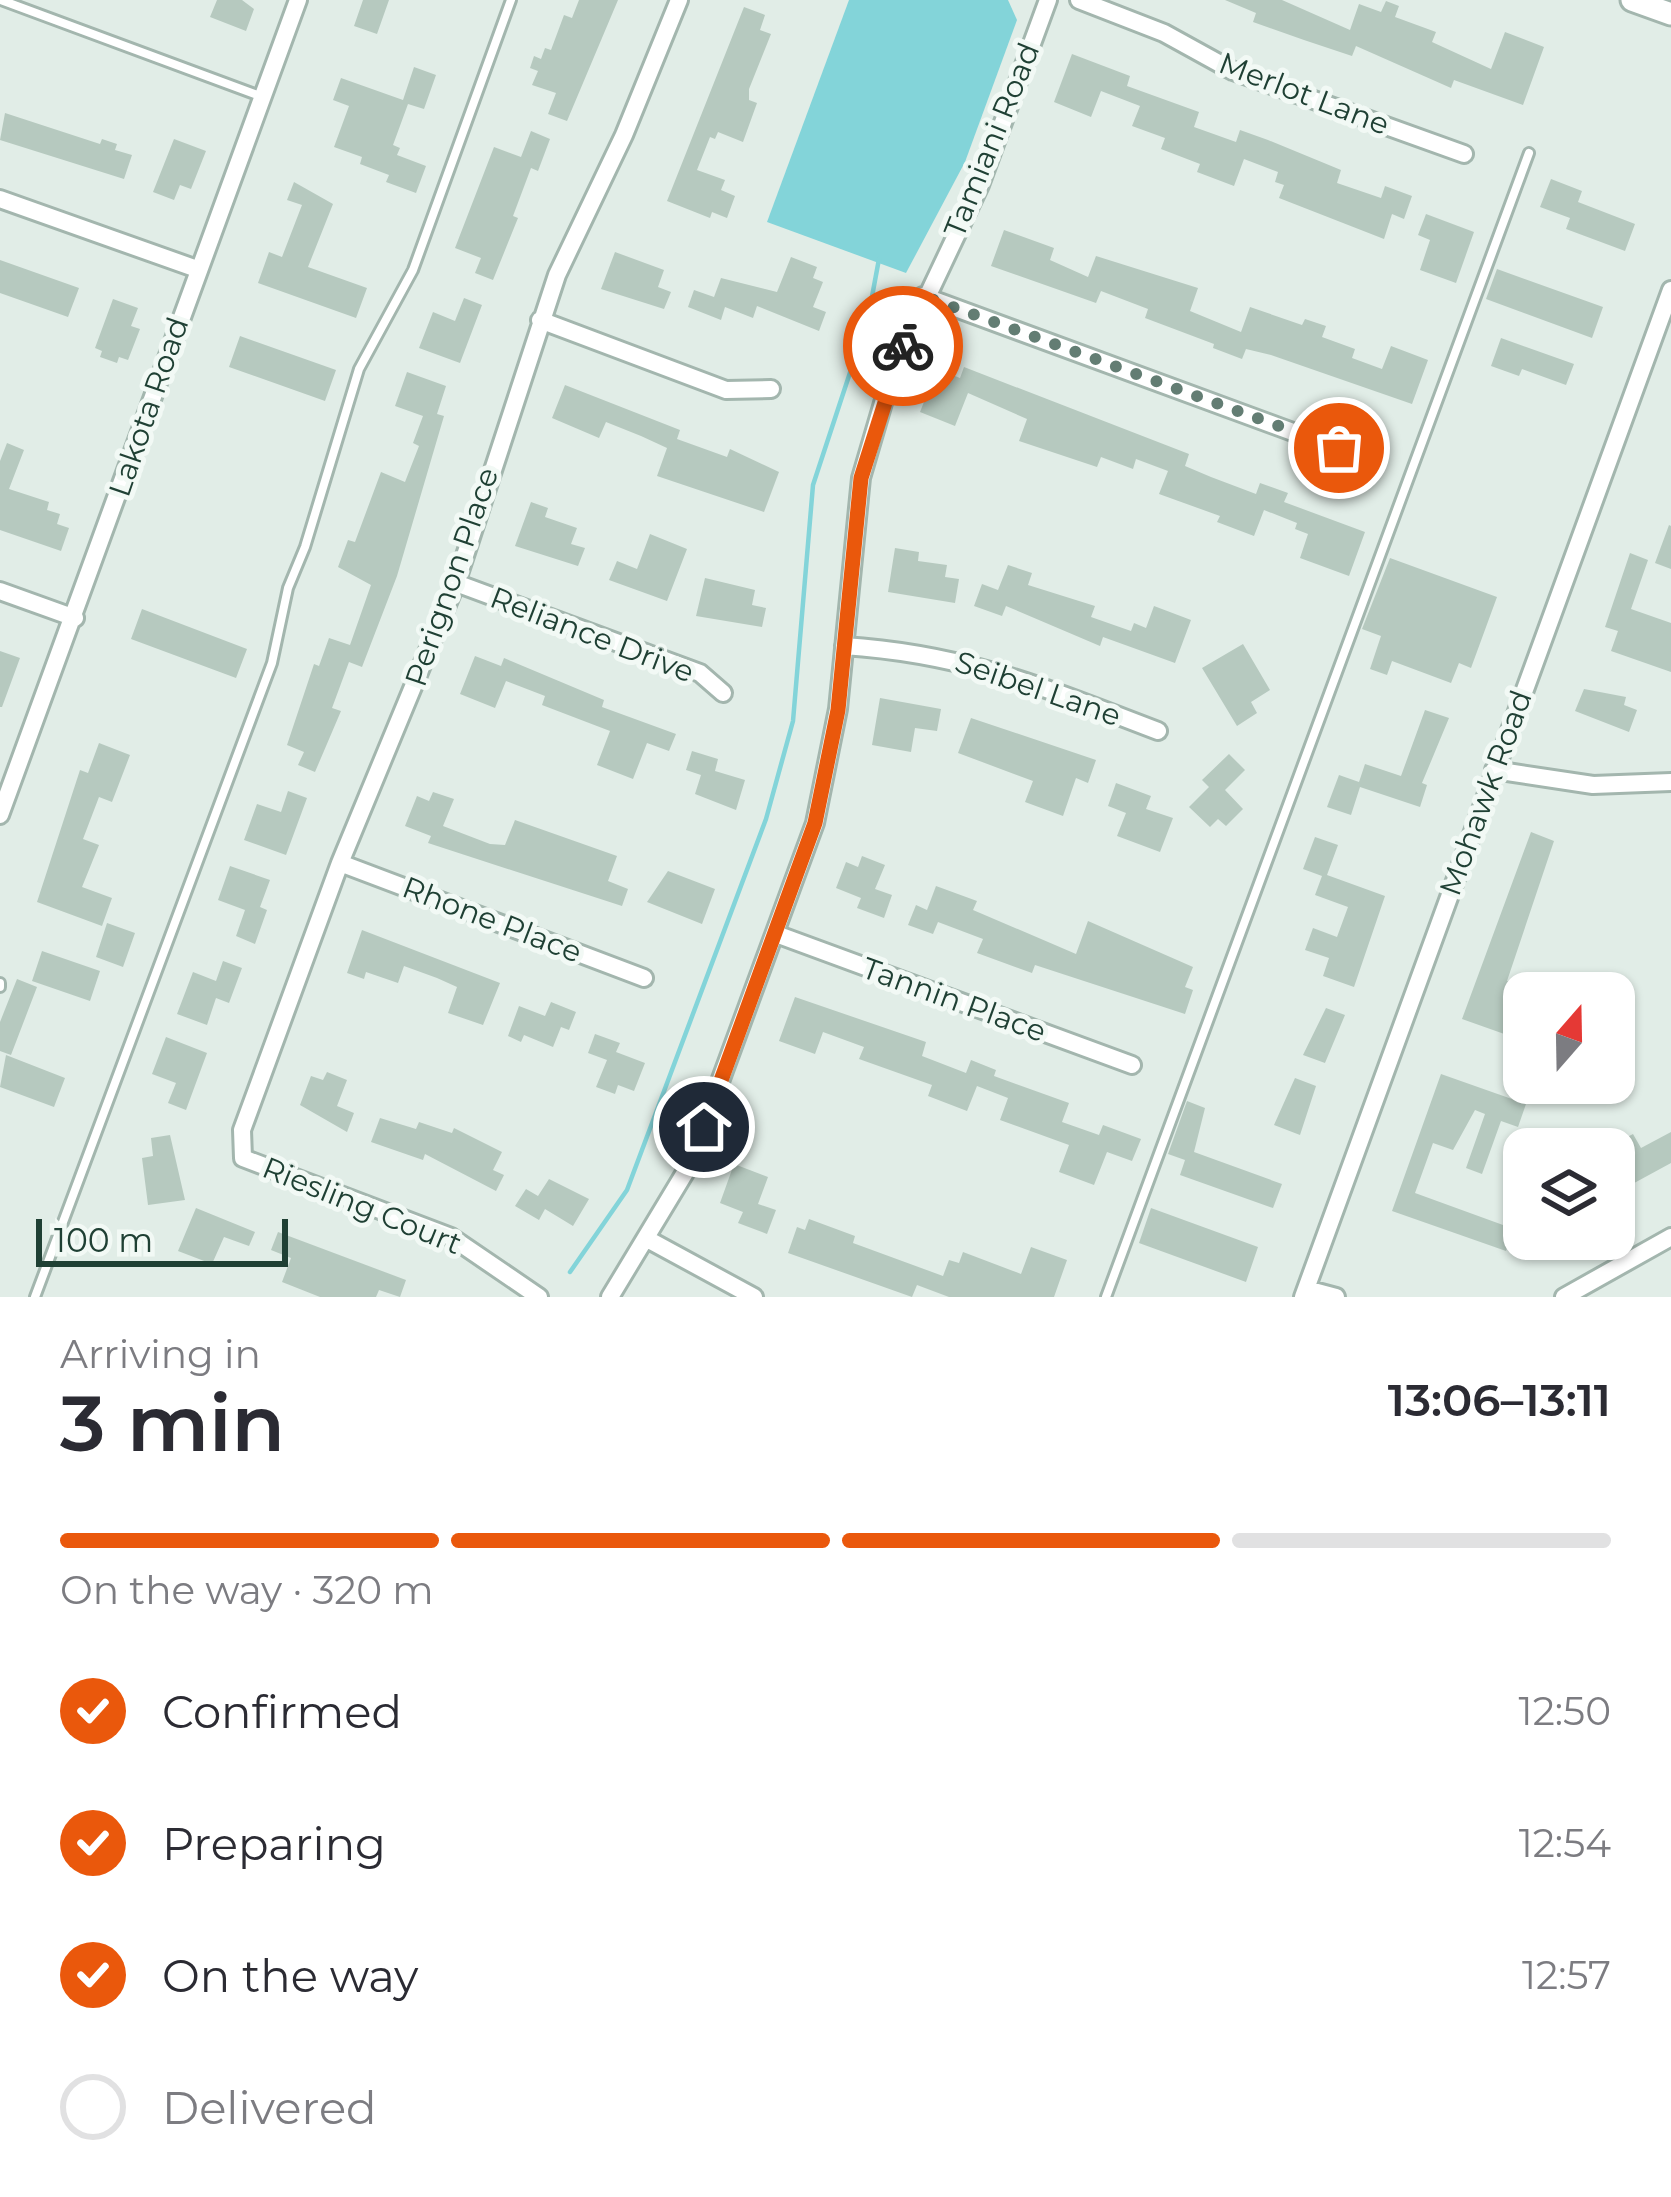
<!DOCTYPE html>
<meta charset="utf-8">
<style>
body{margin:0;font-family:Montserrat,sans-serif;background:#f7f7f7;color:#2b2b33;height:100vh;display:flex;flex-direction:column;font-size:45px;white-space:nowrap}
*{box-sizing:border-box;margin:0}
p{font-size:39px;color:#7c7c81}
.icon{flex:none;width:66px;height:66px;fill:none;stroke:currentColor;stroke-width:2;stroke-linecap:round;stroke-linejoin:round}
.map{position:relative;height:1297px;overflow:hidden}
.details{display:flex;flex-direction:column;background:#fff;flex:1}
.details>*{flex:none}
.needle{width:78px;rotate:20deg}
.controls{position:absolute;left:1503px;top:972px;display:grid;gap:24px}
.controls a{display:grid;place-items:center;width:132px;height:132px;border-radius:24px;background:#fff;box-shadow:0 3px 9px #0004;font-size:60px}
.scale{position:absolute;left:36px;bottom:30px;width:252px;box-sizing:border-box;padding-left:12px;border:6px solid #1f4034;border-top:0;font-size:33px;line-height:42px;white-space:nowrap;color:#1f4034;-webkit-text-stroke:9px #f2f9f5;paint-order:stroke}
.pin{position:absolute;display:grid;place-items:center;width:102px;height:102px;color:#fff;margin:-51px;border:6px solid #fff;border-radius:50%;box-shadow:0 3px 12px #0007}
.courier{position:absolute;display:grid;place-items:center;width:120px;height:120px;margin:-60px;border:9px solid #ea580c;border-radius:50%;background:#fff;color:#222;box-shadow:0 3px 15px #0007}
.summary em{font-style:normal;font-weight:600}
.summary div{display:flex;flex-direction:column-reverse}
.summary{display:flex;align-items:center;justify-content:space-between;height:204px;padding:0 60px}
h1{font-size:78px;font-weight:600;line-height:90px}
.bar{display:grid;grid-template-columns:repeat(4,1fr);gap:18px 12px;align-content:center;height:144px;padding:0 60px}
.bar i{height:15px;border-radius:9px;background:#e1e1e2}
.bar .current{background:#ea580c}
.bar p{grid-column:span 4}
ol{padding:0 60px;list-style:none}
li{display:flex;align-items:center;gap:36px;height:132px}
li p{margin-inline-start:auto}
li .icon{padding:12px;border-radius:50%;background:#ea580c;color:#fff;stroke-width:4}
li:last-child{color:#7c7c81}
li i{width:66px;height:66px;border:6px solid #e1e1e2;border-radius:50%}
.map>svg:first-child{display:block}
</style>
<div class="map">
<svg width="1671" height="1297" viewBox="0 0 1671 1297">
<rect width="100%" height="100%" fill="#e1ede7"/>
<path fill="#83d4d9" d="M849,0H1008L1017,20L965,162L906,273L767,222Z"/>
<g fill="none" stroke-linecap="round" stroke-linejoin="round">
<path stroke="#83d4d9" stroke-width="4.5" d="M570,1272L627,1190L766,819L793,721L813,485L868,318L879,259"/>
</g>
<path fill="#b6c9bf" d="M217,0H242L254,9L246,31L210,17Z
M363,0H389L377,34L354,26Z
M579,0H618L567,121L548,114L556,93L532,85L538,71L530,68L534,56L541,59L545,48L551,50L564,15L572,18Z
M1225,0H1282L1350,30L1359,4L1381,12L1386,1L1399,6L1395,17L1436,32L1432,42L1491,69L1505,32L1544,47L1523,105L1454,80L1451,88L1356,46L1352,56L1304,40L1253,22L1256,13Z
M744,7L765,15L760,30L771,34L749,89V100L757,103L743,142L718,132L715,139L710,137L697,170L725,180L721,190L735,196L727,218L712,212L710,218L667,201Z
M1072,54L1130,76L1127,86L1199,112L1194,127L1236,142L1240,130L1268,140L1341,170L1337,183L1381,198L1385,186L1412,196L1404,219L1392,214L1384,239L1279,198L1284,185L1275,182L1278,172L1244,159L1234,186L1197,172L1200,164L1161,149L1165,138L1132,126L1140,106L1101,91L1091,117L1054,102Z
M414,67L436,75L424,109L408,104L393,145L400,148L397,155L426,166L416,193L386,182L389,175L360,164L362,157L334,147L349,106L333,100L341,78L403,100Z
M5,113L100,144L102,139L117,144L115,150L132,155L124,179L0,140Z
M531,131L550,139L538,171L531,168L513,216L518,218L493,280L475,273L481,258L455,248L494,147L521,157Z
M174,139L206,151L191,189L180,185L174,200L153,192Z
M1551,179L1582,191L1578,202L1635,224L1625,251L1566,229L1570,218L1540,207Z
M294,182L333,204L308,267L367,288L356,318L258,283L269,252L282,257L302,205L287,200Z
M1426,214L1474,232L1456,283L1420,270L1430,240L1418,235Z
M1004,230L1054,248L1050,260L1088,277L1096,256L1198,288L1190,311L1241,332L1250,307L1302,325L1305,319L1326,326L1322,337L1355,349L1352,358L1382,369L1391,346L1428,360L1412,404L1271,355L1246,349L1242,359L1213,348L1214,344L1145,318L1148,309L1101,291L1096,303L991,266Z
M615,252L664,270L658,287L671,292L664,309L601,289Z
M791,257L817,267L813,278L823,282L813,307L826,312L819,331L757,306L753,318L725,307L721,320L688,307L694,290L714,297L721,278L777,292Z
M0,260L79,288L68,317L0,293Z
M1497,269L1603,307L1592,338L1486,299Z
M464,298L482,305L460,363L419,348L433,312L455,321Z
M113,299L138,308L131,326L140,329L128,360L119,357L117,363L100,357L102,351L95,348Z
M240,336L336,370L325,401L229,367Z
M1501,338L1574,364L1566,385L1522,369L1519,376L1491,366Z
M964,367L1189,454L1185,466L1211,477L1256,494L1260,483L1288,493L1284,502L1365,532L1349,576L1300,558L1308,534L1295,529L1297,523L1264,510L1254,536L1217,522L1220,516L1159,494L1168,471L1136,459L1133,469L1101,457L1097,467L1019,441L1027,419L968,393L955,426L920,412L937,369L960,378Z
M407,372L446,386L437,414L444,416L397,576L362,667L349,662L332,708L341,711L315,772L298,765L304,752L287,745L314,664L319,666L329,638L350,645L371,585L338,567L348,540L355,542L381,472L405,482L419,446L413,443L423,416L395,406Z
M565,385L680,430L677,439L727,457L730,449L779,472L764,512L657,476L667,448L641,436L606,422L599,438L552,418Z
M7,443L24,450L9,489L49,502L47,510L60,514L57,524L69,528L61,551L0,530V461Z
M531,502L548,508L545,517L577,528L571,544L585,548L578,566L515,546Z
M1669,525L1671,526V569L1655,563Z
M650,534L687,549L667,601L609,580L617,561L637,569Z
M895,548L919,552L918,561L947,565L945,577L959,579L955,603L888,592Z
M1630,553L1648,560L1631,609L1671,623V672L1611,651L1618,631L1605,627Z
M1390,558L1497,597L1471,668L1459,663L1451,683L1392,661L1387,675L1370,669L1381,636L1362,629Z
M1008,565L1032,573L1028,585L1095,606L1091,617L1131,631L1134,623L1146,628L1154,606L1191,620L1175,663L1103,637L1100,646L1006,606L1002,616L974,606L982,584L998,590Z
M705,578L755,590L752,605L766,608L762,627L696,616Z
M142,609L247,649L236,678L131,639Z
M1243,644L1270,690L1251,702L1257,713L1237,726L1202,668Z
M0,651L20,658L2,707H0Z
M475,656L501,666L504,658L604,700L602,707L676,734L669,751L647,743L633,779L597,765L610,731L542,705L545,696L506,681L495,708L460,694Z
M1584,689L1626,697L1624,705L1637,710L1629,732L1575,711Z
M880,698L941,709L937,731L915,728L911,752L872,745Z
M1425,710L1449,718L1422,783L1427,785L1420,807L1360,787L1351,815L1327,807L1339,775L1359,782L1365,764L1401,776Z
M971,718L1096,760L1088,783L1076,778L1063,816L1025,802L1033,781L958,753Z
M99,743L130,755L112,802L99,797L83,839L99,845L82,887L112,898L102,926L37,902L80,770L88,773Z
M692,751L718,759L715,771L745,780L736,810L695,794L701,775L686,770Z
M1229,754L1245,770L1225,790L1243,809L1226,826L1218,819L1210,827L1189,807L1209,787L1202,780Z
M1116,783L1151,796L1146,809L1173,818L1160,852L1117,836L1126,813L1108,806Z
M288,791L307,798L286,855L244,840L257,804L281,812Z
M433,792L454,799L443,826L490,844L505,845L515,820L617,856L608,881L628,889L622,906L428,843L431,836L405,826L417,796L429,801Z
M1531,832L1554,841L1507,981L1524,987V1041L1462,1019Z
M1315,837L1338,845L1327,875L1385,896L1354,987L1323,976L1329,958L1305,950L1313,928L1337,937L1348,907L1315,895L1322,876L1303,869Z
M862,856L885,865L875,889L892,895L884,918L857,908L861,898L836,888L846,862L858,867Z
M230,866L270,880L260,907L267,910L255,944L236,936L245,910L218,900Z
M668,871L715,889L702,924L647,902Z
M936,886L977,901L973,910L1076,954L1088,921L1193,967L1185,987L1193,990L1185,1014L1035,965L1032,973L977,953L983,939L938,922L933,934L908,925L916,905L927,910Z
M107,923L135,933L123,967L96,957Z
M362,930L500,983L483,1025L448,1013L457,987L437,978L404,966L398,983L366,972L364,979L347,973Z
M42,951L100,971L90,1001L32,981Z
M223,961L242,968L229,1003L216,998L207,1025L177,1014L193,972L216,981Z
M17,979L37,987L11,1055L0,1051V1022Z
M795,997L926,1042L922,1056L966,1073L971,1060L996,1070L994,1076L1069,1103L1062,1122L1099,1135L1103,1125L1141,1139L1132,1161L1107,1152L1094,1185L1059,1172L1069,1145L1000,1120L1008,1098L977,1086L967,1111L928,1096L932,1085L859,1059L864,1047L823,1032L815,1054L779,1041Z
M551,1002L576,1012L569,1030L561,1027L553,1047L524,1035L521,1042L508,1036L519,1006L545,1016Z
M1326,1008L1345,1015L1325,1063L1303,1055Z
M595,1034L620,1043L616,1052L645,1063L634,1091L618,1085L615,1094L596,1087L607,1060L588,1053Z
M166,1037L207,1053L186,1110L168,1103L176,1083L152,1074Z
M6,1055L65,1078L54,1107L0,1087Z
M327,1072L347,1080L337,1106L354,1113L347,1132L300,1105L311,1076L323,1080Z
M1441,1074L1526,1104L1518,1127L1501,1121L1482,1174L1466,1168L1485,1114L1475,1110L1453,1150L1433,1143L1415,1193L1514,1229L1506,1251L1392,1211Z
M1295,1078L1316,1086L1300,1135L1274,1125Z
M1187,1101L1205,1108L1194,1152L1282,1184L1273,1208L1180,1175L1185,1160L1168,1154Z
M380,1118L416,1129L419,1122L452,1133L454,1128L502,1152L493,1170L504,1175L496,1191L425,1154L423,1160L371,1142Z
M1671,1132V1163L1614,1194V1144L1633,1134L1641,1148Z
M170,1135L185,1200L148,1205L142,1158L153,1156L151,1138Z
M734,1164L768,1177L758,1204L776,1210L767,1234L738,1223L743,1212L720,1203Z
M549,1179L589,1199L573,1226L545,1209L539,1220L515,1206L526,1189L538,1196Z
M196,1208L255,1232L249,1246L224,1237L212,1264L178,1251Z
M1151,1208L1258,1247L1246,1282L1139,1243Z
M809,1219L855,1236L853,1243L943,1276L949,1260L959,1263L963,1252L1021,1274L1031,1247L1067,1260L1054,1297H949L917,1285L912,1297L788,1253L797,1227L805,1230Z
M278,1232L406,1280L400,1297L379,1290L376,1297H320L282,1282L291,1258L271,1250Z"/>
<g fill="none" stroke-linecap="round" stroke-linejoin="round">
<g stroke="#a3b6ae" stroke-width="14">
<path id="service" d="M1,0L260,96
M0,983V987
M35,1297L272,663L288,588L305,547L359,369L413,270L511,0
M1106,1297L1529,153"/>
</g>
<g stroke="#a3b6ae" stroke-width="22">
<path id="minor" d="M1079,0L1164,33L1233,71L1464,154
M0,199L197,269
M923,296L1339,449
M540,320L726,390L771,389
M456,583L700,673L723,693
M0,591L75,618
M844,646C967,654 1045,688 1158,731
M1494,770L1593,785L1671,782
M0,815L298,0
M340,863L644,978
M776,934L1132,1065
M649,1240L754,1297
M1306,1289L1336,1297
M539,1297L451,1237L243,1158L242,1130L340,863L456,583L557,275L624,135L679,0
M610,1297L689,1166L815,823L838,709L861,478L893,369L980,185L1048,0
M1303,1297L1671,290
M1564,1297L1671,1237"/>
</g>
<g stroke="#a3b6ae" stroke-width="27">
<path id="tertiary" d="M1632,0L1671,14"/>
</g>
<use href="#service" stroke="#fff" stroke-width="8"/>
<use href="#minor" stroke="#fff" stroke-width="16"/>
<use href="#tertiary" stroke="#fff" stroke-width="21"/>
</g>
<g fill="none" stroke-linecap="round" stroke-linejoin="round">
<path stroke="#637d73" stroke-width="12" stroke-dasharray="0 21.6" d="M903,346L923,296L1339,448"/>
<path stroke="#ea580c" stroke-width="15" d="M704,1127L815,823L838,710L861,478L903,346"/>
</g>
<g text-anchor="middle" stroke-width="10" stroke-linejoin="round" paint-order="stroke">
<g font-size="30" fill="#1f4034" stroke="#f2f9f5">
<text transform="translate(1304 94) rotate(21)" y="10">Merlot Lane</text>
<text transform="translate(992 140) rotate(-68)" y="10">Tamiani Road</text>
<text transform="translate(149 407) rotate(-71)" y="10">Lakota Road</text>
<text transform="translate(452 577) rotate(-71)" y="10">Perignon Place</text>
<text transform="translate(592 635) rotate(21)" y="10">Reliance Drive</text>
<text transform="translate(1038 689) rotate(19)" y="10">Seibel Lane</text>
<text transform="translate(1486 793) rotate(-70)" y="10">Mohawk Road</text>
<text transform="translate(492 920) rotate(21)" y="10">Rhone Place</text>
<text transform="translate(954 1000) rotate(20)" y="10">Tannin Place</text>
<text transform="translate(362 1206) rotate(22)" y="10">Riesling Court</text>
</g>
</g>
</svg>
<div class="controls">
<a><svg class="needle" viewBox="-14 -14 28 28"><path d="M0-13l5 13h-10z" fill="#e53935"/><path d="M0 13l5-13h-10z" fill="#7c7c81"/></svg></a>
<a><svg class="icon" aria-label="layers" viewBox="0 0 24 24"><path d="M12 4l9 5-9 5-9-5zM3 14l9 5 9-5"/></svg></a>
</div>
<div class="scale">100 m</div>
<div class="pin" style="left:1339px;top:448px;background:#ea580c"><svg class="icon" aria-label="bag" viewBox="0 0 24 24"><path d="M5 8h14l-1 12H6zM9 8a3 3 0 0 1 6 0"/></svg></div>
<div class="pin" style="left:704px;top:1127px;background:#1f2937"><svg class="icon" aria-label="home" viewBox="0 0 24 24"><path d="M3 11l9-7 9 7M6 9v11h12V9"/></svg></div>
<div class="courier" style="left:903px;top:346px"><svg class="icon" aria-label="bike" viewBox="0 0 24 24"><circle cx="6" cy="16" r="4"/><circle cx="18" cy="16" r="4"/><path d="M6 16l4-8h5l3 8M10 8l3 8H6M13 5h3"/></svg></div>
</div>
<section class="details">
<div class="summary"><div><h1>3 min</h1><p>Arriving in</p></div><em>13:06–13:11</em></div>
<div class="bar"><i class="current"></i><i class="current"></i><i class="current"></i><i></i><p>On the way · 320 m</p></div>
<ol>
<li><svg class="icon" aria-label="check" viewBox="0 0 24 24"><path d="M5 12l5 5 9-10"/></svg>Confirmed<p>12:50</p></li>
<li><svg class="icon" aria-label="check" viewBox="0 0 24 24"><path d="M5 12l5 5 9-10"/></svg>Preparing<p>12:54</p></li>
<li><svg class="icon" aria-label="check" viewBox="0 0 24 24"><path d="M5 12l5 5 9-10"/></svg>On the way<p>12:57</p></li>
<li><i></i>Delivered</li>
</ol>
</section>
